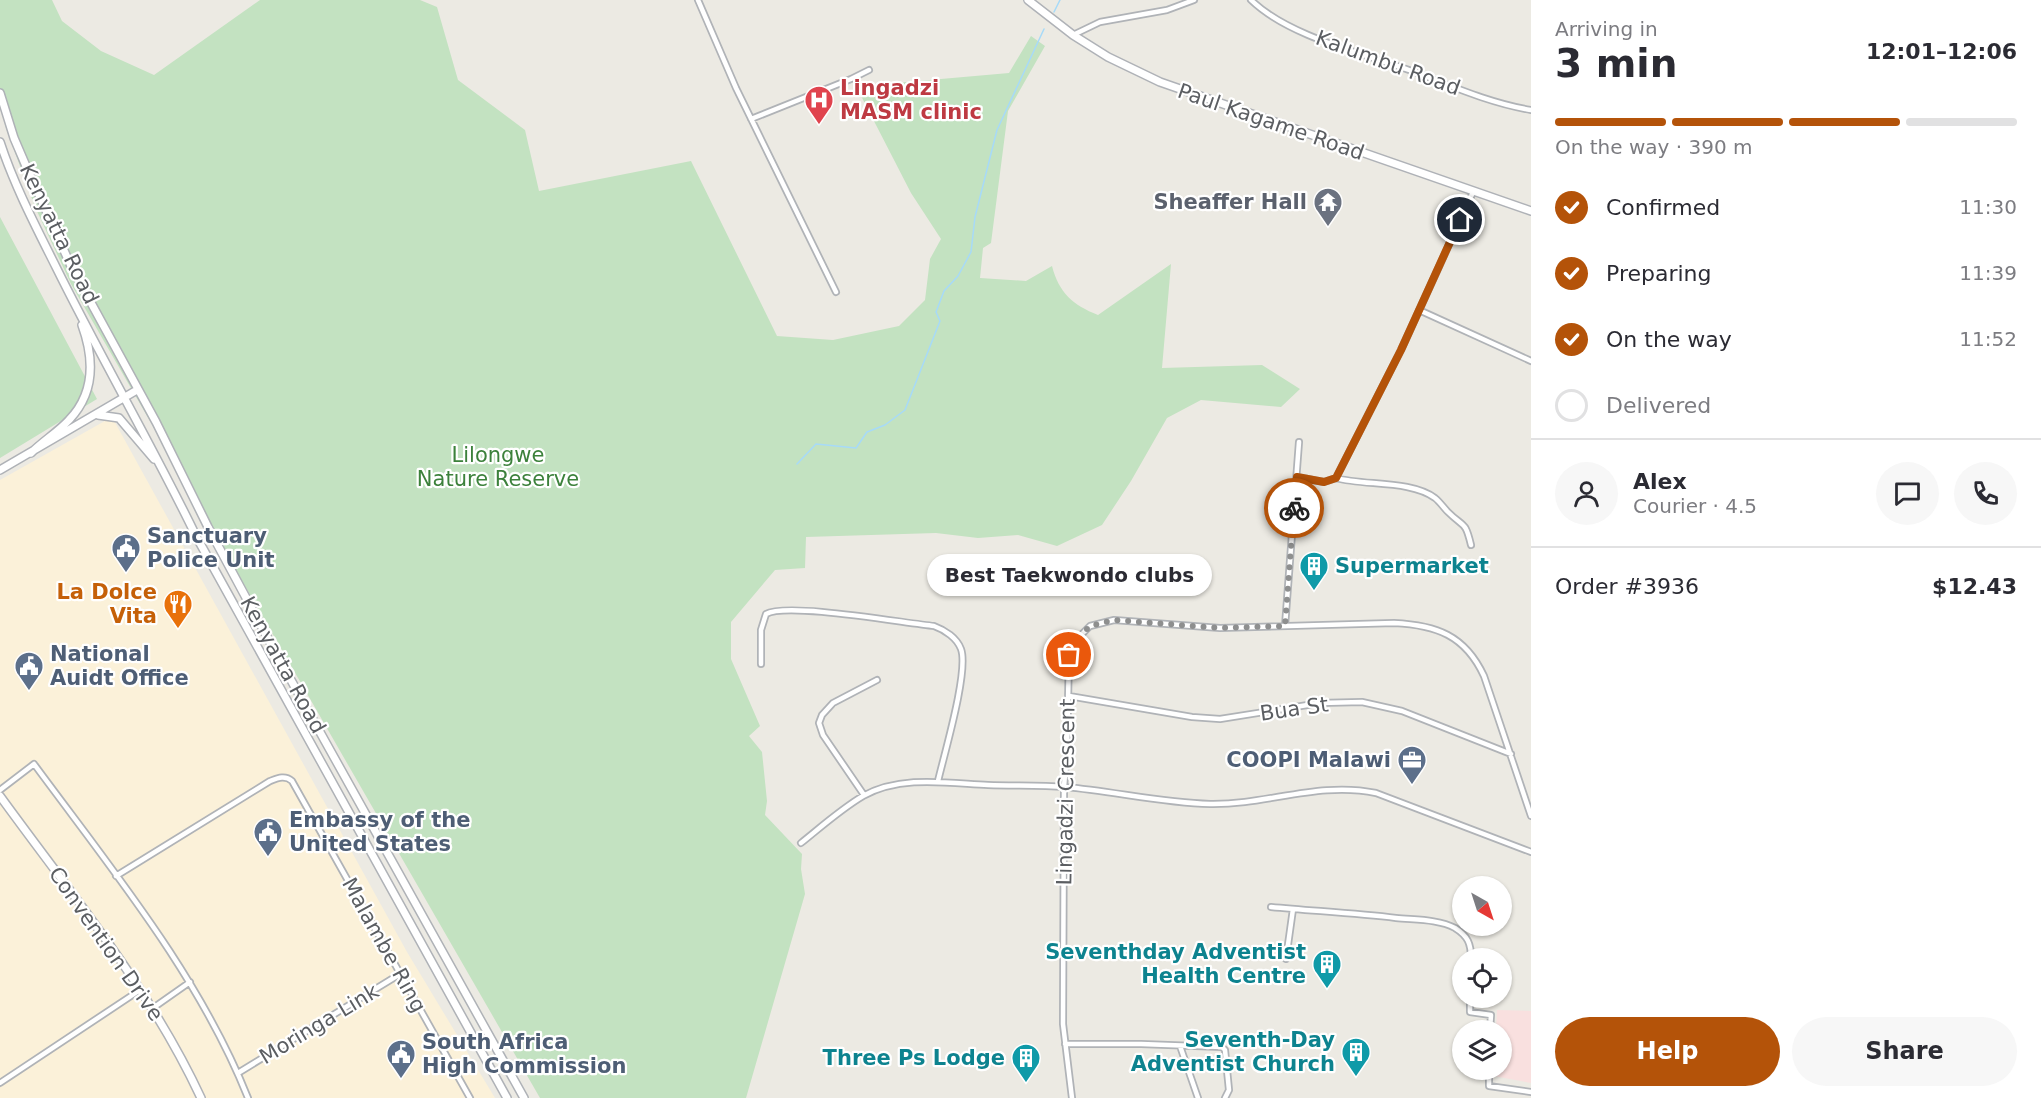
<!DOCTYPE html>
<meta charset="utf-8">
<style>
body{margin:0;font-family:"DejaVu Sans",sans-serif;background:#f7f7f7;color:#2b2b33;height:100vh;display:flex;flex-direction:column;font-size:22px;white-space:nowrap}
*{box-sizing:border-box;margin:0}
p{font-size:20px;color:#7c7c81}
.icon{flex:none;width:33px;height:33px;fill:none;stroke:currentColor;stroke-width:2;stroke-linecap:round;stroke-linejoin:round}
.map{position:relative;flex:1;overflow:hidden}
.drawer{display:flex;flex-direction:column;background:#fff;width:510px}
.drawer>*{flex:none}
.needle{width:39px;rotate:141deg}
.buttons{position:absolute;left:1452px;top:876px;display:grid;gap:12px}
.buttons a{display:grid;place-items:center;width:60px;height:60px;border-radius:50%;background:#fff;box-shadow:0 2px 4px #0004;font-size:30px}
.pin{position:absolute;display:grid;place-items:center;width:51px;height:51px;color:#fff;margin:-26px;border:3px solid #fff;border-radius:50%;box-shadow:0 2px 6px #0007}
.courier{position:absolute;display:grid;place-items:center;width:60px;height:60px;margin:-30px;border:4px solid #b45309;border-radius:50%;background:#fff;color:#222;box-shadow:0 2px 8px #0007}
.bubble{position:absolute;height:42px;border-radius:21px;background:#fff;box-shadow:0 2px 4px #0004;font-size:20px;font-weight:800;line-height:42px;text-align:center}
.head em{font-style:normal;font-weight:800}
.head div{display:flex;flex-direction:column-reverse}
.head{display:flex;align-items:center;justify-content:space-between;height:102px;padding:0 24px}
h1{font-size:39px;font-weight:800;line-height:45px}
.bar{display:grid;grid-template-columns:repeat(4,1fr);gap:9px 6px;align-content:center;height:72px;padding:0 24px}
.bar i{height:8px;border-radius:4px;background:#e1e1e2}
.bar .current{background:#b45309}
.bar p{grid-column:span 4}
.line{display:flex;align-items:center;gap:15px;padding:0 24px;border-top:2px solid #e1e1e2}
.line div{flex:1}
.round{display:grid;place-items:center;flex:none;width:63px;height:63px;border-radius:32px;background:#f7f7f7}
ol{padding:0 24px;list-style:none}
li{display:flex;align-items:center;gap:18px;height:66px}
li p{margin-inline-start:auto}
li .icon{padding:6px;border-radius:50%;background:#b45309;color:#fff;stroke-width:4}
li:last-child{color:#7c7c81}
li i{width:33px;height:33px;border:3px solid #e1e1e2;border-radius:50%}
.primary-button{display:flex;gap:12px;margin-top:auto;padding:12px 24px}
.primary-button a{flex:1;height:69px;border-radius:36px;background:#b45309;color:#fff;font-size:24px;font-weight:800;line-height:69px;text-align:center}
.primary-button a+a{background:#f7f7f7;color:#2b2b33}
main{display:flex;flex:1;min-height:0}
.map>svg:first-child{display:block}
</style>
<main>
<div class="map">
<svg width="1531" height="1098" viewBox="0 0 1531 1098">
<rect width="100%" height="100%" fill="#eceae3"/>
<path fill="#fbf1d9" d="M112,417L407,952L495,1098H0V480Z"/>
<path fill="#f9e0df" d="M1497,1010L1531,1011V1083L1494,1076V1070H1502V1030H1496Z"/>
<path fill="#c3e2c1" d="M0,0H52L62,21L101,51L154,75L260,0H420L437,7L458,80L525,130L539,191L691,161L777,336L833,340L899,326L925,300L930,259L941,239L911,193L858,90L884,84L1009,73L1031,36L1045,46L1008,111L991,243L983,248L980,278L1026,281L1052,266C1059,293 1073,305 1098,315L1171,264L1162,368L1262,365L1300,389L1281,407L1201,400L1167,418L1131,481L1102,525L1057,546L1018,535L978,538L936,533L806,537L805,568L775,570L731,622V659L760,726L749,736L762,752L767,801L765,815L802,854L801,869L805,894L746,1098H540L71,284L35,207L6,128L0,100Z
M0,217L97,399L0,458Z"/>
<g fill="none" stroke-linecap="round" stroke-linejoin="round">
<path stroke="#a7daf8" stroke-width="1.5" d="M1054,12L1060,0
M797,464L816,444L856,448L867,432L885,425L905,410L940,321L936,312L944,291L958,276L971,252L975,217L997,130L1044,29"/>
<g stroke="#b0b3b7" stroke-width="8">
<path id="street" d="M698,0L736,88L836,292
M1251,0C1288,36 1361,53 1409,70C1449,85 1489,103 1531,110
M1073,35L1100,22L1167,10L1194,0
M751,119L851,79L869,70
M1419,310L1531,361
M1297,477L1324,482L1336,478L1401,350L1473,192
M1336,478C1364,486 1411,480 1435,498C1440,502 1444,508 1448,512C1464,528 1465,520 1471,545
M1285,626L1299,442
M761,664V630L766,614C787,602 903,623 934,626C945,630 957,638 961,649C969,671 944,755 938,781
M1069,696L1192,717L1220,719L1320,703L1362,702L1402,711L1511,754
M0,790L34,764C112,870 199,975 248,1098
M864,795L823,735L819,723L822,715L833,703L877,680
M801,843C821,827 841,809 863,796C901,775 947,783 988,785C1014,786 1040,785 1065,787C1113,791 1161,803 1210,804C1267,805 1319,781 1376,793L1531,852
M116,876L270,781C278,778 285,775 292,781L470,1098
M1271,907C1313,911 1355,913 1396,918C1415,920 1438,919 1455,928C1468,936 1471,944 1471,958
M1286,959L1293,909
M1470,998V1012L1491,1015L1490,1030
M153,1008L190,982
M1065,1044H1141L1222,1047L1225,1050L1229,1090L1225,1098
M1180,1046L1198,1098
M1489,1070V1086L1531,1092
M238,1073L400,974
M0,1083L140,990
M1072,1098L1063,1024L1064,787L1067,749L1069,655L1073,643L1090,626L1114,620L1220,628L1394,623C1436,625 1465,635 1484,676L1531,816"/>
</g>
<g stroke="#afb2b7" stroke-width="10">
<path id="secondary" d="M1028,0L1073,35L1108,57L1160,82L1531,211
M0,93L14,138L26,166L71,266L156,422L208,527L272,646L524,1098
M0,142C14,185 36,227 56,267C101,358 152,445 196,536L507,1098
M98,415L119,418L154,459
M31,453C43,441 58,432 69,420C95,393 94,358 82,325
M0,470L137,390
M0,796C71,894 150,988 201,1098"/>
</g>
<use href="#street" stroke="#fff" stroke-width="4.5"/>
<use href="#secondary" stroke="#fff" stroke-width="7"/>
</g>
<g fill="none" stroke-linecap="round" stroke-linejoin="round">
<path stroke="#8e8f8f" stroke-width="6" stroke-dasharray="0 10.8" d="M1069,655L1073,643L1090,626L1114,620L1220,628L1285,626L1294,508"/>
<path stroke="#b45309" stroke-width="8" d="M1294,508L1297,477L1324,482L1336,478L1401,350L1460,220"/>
</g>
<defs>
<g id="hospital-pin" transform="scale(1.5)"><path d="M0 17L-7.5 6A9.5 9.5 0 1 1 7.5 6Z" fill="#e0444e" stroke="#fff"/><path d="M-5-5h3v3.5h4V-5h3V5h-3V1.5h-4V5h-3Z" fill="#fff"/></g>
<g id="temple-pin" transform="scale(1.5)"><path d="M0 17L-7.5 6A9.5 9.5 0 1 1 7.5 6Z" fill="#6b7280" stroke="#fff"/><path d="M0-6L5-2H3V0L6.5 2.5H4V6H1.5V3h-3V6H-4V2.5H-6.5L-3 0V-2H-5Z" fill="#fff"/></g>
<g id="civic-pin" transform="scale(1.5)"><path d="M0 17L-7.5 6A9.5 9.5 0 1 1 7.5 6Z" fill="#5c6f8a" stroke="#fff"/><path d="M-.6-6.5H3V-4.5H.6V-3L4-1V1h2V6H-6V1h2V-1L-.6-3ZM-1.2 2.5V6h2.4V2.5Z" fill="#fff"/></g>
<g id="building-pin" transform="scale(1.5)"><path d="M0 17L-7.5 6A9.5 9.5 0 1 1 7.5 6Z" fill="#0f9aa8" stroke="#fff"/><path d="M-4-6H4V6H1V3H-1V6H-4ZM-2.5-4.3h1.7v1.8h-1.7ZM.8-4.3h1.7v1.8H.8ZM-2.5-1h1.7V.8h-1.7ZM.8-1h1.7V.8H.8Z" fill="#fff"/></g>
<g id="restaurant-pin" transform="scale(1.5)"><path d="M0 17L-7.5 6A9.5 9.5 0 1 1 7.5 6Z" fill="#e8710a" stroke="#fff"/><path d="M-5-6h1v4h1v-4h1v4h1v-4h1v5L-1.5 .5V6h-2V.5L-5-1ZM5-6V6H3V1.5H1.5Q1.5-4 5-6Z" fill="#fff"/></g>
<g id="office-pin" transform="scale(1.5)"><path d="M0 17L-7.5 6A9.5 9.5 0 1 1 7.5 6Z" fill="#5c6f8a" stroke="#fff"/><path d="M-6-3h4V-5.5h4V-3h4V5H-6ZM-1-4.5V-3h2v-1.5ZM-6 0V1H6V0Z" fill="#fff"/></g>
</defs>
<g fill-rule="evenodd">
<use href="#hospital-pin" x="819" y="100"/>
<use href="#temple-pin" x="1328" y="202"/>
<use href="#civic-pin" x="126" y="548"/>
<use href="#building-pin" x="1314" y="566"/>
<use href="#restaurant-pin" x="178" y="604"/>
<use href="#civic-pin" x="29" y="666"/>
<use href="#office-pin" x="1412" y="760"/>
<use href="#civic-pin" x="268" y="832"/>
<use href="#building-pin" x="1327" y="964"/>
<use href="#building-pin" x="1356" y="1052"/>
<use href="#civic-pin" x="401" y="1054"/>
<use href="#building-pin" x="1026" y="1058"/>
</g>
<g text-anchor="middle" stroke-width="4.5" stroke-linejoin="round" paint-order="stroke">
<g font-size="21" fill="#5b5e62" stroke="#fff">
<text transform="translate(1388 63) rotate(20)" y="7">Kalumbu Road</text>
<text transform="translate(1271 122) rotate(19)" y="7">Paul Kagame Road</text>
<text transform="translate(59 234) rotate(64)" y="7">Kenyatta Road</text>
<text transform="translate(283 665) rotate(61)" y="7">Kenyatta Road</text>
<text transform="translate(1294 709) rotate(-8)" y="7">Bua St</text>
<text transform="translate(1066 792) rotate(-89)" y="7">Lingadzi Crescent</text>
<text transform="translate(106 944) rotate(55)" y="7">Convention Drive</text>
<text transform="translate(384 945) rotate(61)" y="7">Malambe Ring</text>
<text transform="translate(319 1024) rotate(-31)" y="7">Moringa Link</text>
</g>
<g font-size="21" font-weight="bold" fill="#be3a42" stroke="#fff" text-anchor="start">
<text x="840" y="95">Lingadzi<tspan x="840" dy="24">MASM clinic</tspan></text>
</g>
<g font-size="21" font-weight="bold" fill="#5b616d" stroke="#fff" text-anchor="end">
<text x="1307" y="209">Sheaffer Hall</text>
</g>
<g font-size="21" fill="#3c813b" stroke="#fff">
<text x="498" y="462">Lilongwe<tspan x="498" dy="24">Nature Reserve</tspan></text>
</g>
<g font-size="21" font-weight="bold" fill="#4e5e75" stroke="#fff" text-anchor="start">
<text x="147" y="543">Sanctuary<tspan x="147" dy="24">Police Unit</tspan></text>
<text x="50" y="661">National<tspan x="50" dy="24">Auidt Office</tspan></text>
<text x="1391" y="767" text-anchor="end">COOPI Malawi</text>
<text x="289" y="827">Embassy of the<tspan x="289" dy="24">United States</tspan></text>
<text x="422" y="1049">South Africa<tspan x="422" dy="24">High Commission</tspan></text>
</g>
<g font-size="21" font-weight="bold" fill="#0d838f" stroke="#fff" text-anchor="end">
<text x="1335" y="573" text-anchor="start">Supermarket</text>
<text x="1306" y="959">Seventhday Adventist<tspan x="1306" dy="24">Health Centre</tspan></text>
<text x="1335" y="1047">Seventh-Day<tspan x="1335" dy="24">Adventist Church</tspan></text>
<text x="1005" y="1065">Three Ps Lodge</text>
</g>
<g font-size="21" font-weight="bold" fill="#c56008" stroke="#fff" text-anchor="end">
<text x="157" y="599">La Dolce<tspan x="157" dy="24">Vita</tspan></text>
</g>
</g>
</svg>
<div class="buttons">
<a><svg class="needle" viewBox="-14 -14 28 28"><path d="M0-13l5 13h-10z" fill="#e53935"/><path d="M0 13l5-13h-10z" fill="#7c7c81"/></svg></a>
<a><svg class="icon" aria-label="locate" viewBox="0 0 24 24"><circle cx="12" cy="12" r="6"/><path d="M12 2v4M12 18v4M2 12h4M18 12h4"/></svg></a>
<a><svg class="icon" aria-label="layers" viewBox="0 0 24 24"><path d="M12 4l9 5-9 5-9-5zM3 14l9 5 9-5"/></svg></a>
</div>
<div class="pin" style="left:1069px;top:655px;background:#ea580c"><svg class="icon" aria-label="bag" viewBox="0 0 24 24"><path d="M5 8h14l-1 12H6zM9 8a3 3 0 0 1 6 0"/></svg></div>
<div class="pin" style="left:1460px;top:220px;background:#1f2937"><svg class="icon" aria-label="home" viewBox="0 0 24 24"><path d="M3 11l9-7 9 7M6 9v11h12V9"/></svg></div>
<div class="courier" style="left:1294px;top:508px"><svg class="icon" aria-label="bike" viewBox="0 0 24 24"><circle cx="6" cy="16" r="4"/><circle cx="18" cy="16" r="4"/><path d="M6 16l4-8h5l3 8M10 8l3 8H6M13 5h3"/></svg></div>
<div class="bubble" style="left:927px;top:554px;width:285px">Best Taekwondo clubs</div>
</div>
<section class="drawer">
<div class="head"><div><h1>3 min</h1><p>Arriving in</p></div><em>12:01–12:06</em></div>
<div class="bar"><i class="current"></i><i class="current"></i><i class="current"></i><i></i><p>On the way · 390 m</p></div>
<ol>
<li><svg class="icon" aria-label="check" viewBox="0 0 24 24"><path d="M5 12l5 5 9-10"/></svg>Confirmed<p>11:30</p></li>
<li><svg class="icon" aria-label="check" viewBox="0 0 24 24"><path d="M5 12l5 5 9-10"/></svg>Preparing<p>11:39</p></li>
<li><svg class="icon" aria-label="check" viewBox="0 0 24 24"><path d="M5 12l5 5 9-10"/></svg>On the way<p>11:52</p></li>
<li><i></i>Delivered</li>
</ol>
<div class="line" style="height:108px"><a class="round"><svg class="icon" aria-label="person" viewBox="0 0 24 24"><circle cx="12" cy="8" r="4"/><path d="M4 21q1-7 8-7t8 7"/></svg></a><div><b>Alex</b><p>Courier · 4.5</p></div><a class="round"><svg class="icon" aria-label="chat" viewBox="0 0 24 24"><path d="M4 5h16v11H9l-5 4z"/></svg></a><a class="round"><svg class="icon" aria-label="phone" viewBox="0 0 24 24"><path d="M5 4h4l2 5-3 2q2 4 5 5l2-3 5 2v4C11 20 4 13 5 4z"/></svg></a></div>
<div class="line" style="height:78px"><div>Order #3936</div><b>$12.43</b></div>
<div class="primary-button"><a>Help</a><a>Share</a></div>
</section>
</main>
